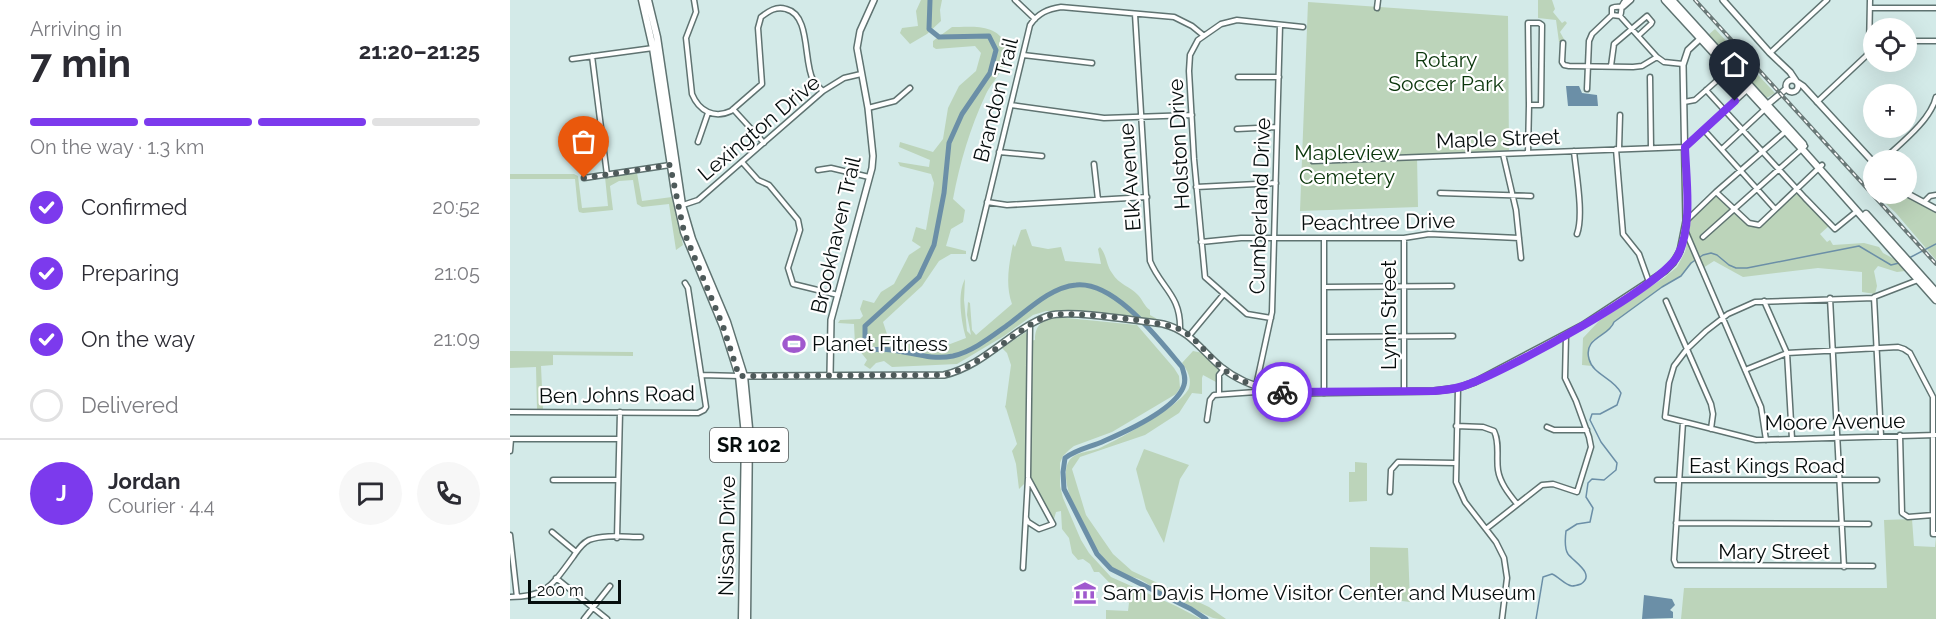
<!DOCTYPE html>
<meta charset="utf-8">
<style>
body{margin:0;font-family:Raleway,sans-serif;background:#f7f7f7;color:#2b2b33;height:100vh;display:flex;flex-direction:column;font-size:22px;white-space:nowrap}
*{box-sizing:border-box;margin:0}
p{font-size:20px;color:#7c7c81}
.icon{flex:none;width:33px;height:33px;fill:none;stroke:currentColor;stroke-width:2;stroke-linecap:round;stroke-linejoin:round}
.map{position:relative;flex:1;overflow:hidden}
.drawer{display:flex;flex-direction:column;background:#fff;width:510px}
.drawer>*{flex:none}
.controls{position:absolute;left:1353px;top:18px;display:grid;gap:12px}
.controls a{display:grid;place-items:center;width:54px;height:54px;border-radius:50%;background:#fff;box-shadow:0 6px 24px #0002;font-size:30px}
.scale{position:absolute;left:18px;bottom:15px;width:93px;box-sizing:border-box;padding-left:6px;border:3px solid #060d0d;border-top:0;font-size:16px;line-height:21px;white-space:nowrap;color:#060d0d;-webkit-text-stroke:4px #fff;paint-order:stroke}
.pin{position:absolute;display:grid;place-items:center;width:51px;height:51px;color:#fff;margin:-62px -26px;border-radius:50% 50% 50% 0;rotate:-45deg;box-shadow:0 0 6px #0007}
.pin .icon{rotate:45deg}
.courier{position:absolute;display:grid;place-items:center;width:60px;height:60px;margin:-30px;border:4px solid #7c3aed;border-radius:50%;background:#fff;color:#222;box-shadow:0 2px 8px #0007}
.headline em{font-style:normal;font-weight:700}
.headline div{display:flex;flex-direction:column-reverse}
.headline{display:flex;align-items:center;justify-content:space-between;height:102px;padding:0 30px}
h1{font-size:39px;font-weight:700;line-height:45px}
.bar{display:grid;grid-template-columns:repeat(4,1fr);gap:9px 6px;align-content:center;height:72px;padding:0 30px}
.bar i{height:8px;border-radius:4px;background:#e1e1e2}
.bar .selected{background:#7c3aed}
.bar p{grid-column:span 4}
.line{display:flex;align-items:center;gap:15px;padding:0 30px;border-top:2px solid #e1e1e2}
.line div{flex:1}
.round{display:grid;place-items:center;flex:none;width:63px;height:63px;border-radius:32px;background:#f7f7f7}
ol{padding:0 30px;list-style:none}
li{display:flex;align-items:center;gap:18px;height:66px}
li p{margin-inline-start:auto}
li .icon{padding:6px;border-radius:50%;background:#7c3aed;color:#fff;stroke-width:4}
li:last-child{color:#7c7c81}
li i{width:33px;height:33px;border:3px solid #e1e1e2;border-radius:50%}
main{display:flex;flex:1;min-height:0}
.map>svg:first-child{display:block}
</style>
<main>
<section class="drawer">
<div class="headline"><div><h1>7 min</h1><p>Arriving in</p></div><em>21:20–21:25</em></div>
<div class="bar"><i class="selected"></i><i class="selected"></i><i class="selected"></i><i></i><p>On the way · 1.3 km</p></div>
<ol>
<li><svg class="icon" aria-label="check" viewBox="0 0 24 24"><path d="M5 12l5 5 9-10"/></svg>Confirmed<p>20:52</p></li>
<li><svg class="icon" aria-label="check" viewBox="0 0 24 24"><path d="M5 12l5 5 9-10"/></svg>Preparing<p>21:05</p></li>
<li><svg class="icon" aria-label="check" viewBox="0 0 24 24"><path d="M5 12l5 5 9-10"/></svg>On the way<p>21:09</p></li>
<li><i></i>Delivered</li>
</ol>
<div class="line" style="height:108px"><b class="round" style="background:#7c3aed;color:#fff">J</b><div><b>Jordan</b><p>Courier · 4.4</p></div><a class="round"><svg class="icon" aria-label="chat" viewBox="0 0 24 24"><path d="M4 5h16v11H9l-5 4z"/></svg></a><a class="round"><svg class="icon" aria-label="phone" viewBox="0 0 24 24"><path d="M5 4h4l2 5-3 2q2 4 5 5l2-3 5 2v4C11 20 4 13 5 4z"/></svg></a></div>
</section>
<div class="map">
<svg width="1426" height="619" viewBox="0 0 1426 619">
<rect width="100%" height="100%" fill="#d3eae8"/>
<path fill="#bcd4ba" d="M411,0H432L430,10L431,21L417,34L400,44L390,33L392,28L408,26L406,11Z
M1028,0H1042L1045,9L1043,12L1052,23L1055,21L1057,23L1050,32L1055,41L1049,42L1046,20L1028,18Z
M798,2L998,16L999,153L907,156L908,207L790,211Z
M442,27C460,27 487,23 495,44C503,63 484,78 476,94C460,128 450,162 443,199L455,210L453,222L441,229L436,246L456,251V254H441L429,261L412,286L373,322L379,340L414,346H435L456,338C451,321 447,294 455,279L454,300L457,331L461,335L457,315L458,302L460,303L462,330L466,335L502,304C495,285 499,264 503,244L505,247L511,230L516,229L522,246L538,249L551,247L555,261L591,264L588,249L590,247C597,255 596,265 602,273C609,285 620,286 628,295C633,300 634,306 640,310V315L649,320L624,319L563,311H536L523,315L494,336L447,364L382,367L374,361L366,363L360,369L354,365L357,360L345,345L344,324L328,323L330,320L350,319L353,316L350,309L353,300L364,303L371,292L384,284L399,255L411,247L402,241L406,227L416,230L424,183L421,174L390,166L388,162L419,167L420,160L389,147L390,142L423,152L433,139L438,108L449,86L466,71L471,53L465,46L426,49L423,47V41Z
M1205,29L1265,93L1255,99L1197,36Z
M127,173L132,201L162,197L173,245L166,250L159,204L132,207L127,204L123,180L109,181L100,186L103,210L73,213L69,212L68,209L65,179H0V174H64L68,176L72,208L98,206L95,177Z
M1284,193L1288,194L1320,225L1310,234L1317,242L1320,240L1323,245L1354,243L1369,247L1373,253L1386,260L1395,271L1387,272L1368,266L1364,271L1367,286L1365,294L1352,292V272L1308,268L1233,277L1204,261L1193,268L1187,258L1171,276L1152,287L1104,322C1097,341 1069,332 1082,366L1072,365L1073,338L1089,321L1155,277L1167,267L1175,252L1178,237L1180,236L1177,232L1180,221L1207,195L1237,223L1248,226Z
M1365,194H1394L1426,210V260L1385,212Z
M547,317L627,325L664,368L669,376L670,388L666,394L602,432L564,446L559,450L553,456L550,463V486L553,498L571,540L579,553L601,577L666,606L691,619H596V610L618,611L619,603L589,572H584L580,564L573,559L568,560L562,553L559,538L552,529L551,511L546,512L544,519L541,516C533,502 522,488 519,472L516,482L509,489L506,464L502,451L507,444L495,405V410L501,365L497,353L492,348L516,332L519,341L525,340C525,325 532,320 547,317Z
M0,351L123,352V356L43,355V365L31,366L33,410L27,409L26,367L0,368Z
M683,351L693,353L710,370L706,382L693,375L692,378V394L682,393L669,413L635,435L570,457L562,469L576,515L603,554L622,571L699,607L716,619C712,619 706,619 703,618C685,611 669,597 650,591C642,588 634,580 626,578C619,576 612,575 605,570C586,556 544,484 559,461C565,451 583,452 592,447C611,438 672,405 679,388C682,378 677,370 672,363Z
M634,449L679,465L670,479L654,543L636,509L626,469Z
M845,462L857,463V501L839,502V472H845Z
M1402,519L1404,546L1425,547L1426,537V619H1171L1174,588H1377L1374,520Z
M860,547L898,548L900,602L860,597Z"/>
<path fill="#6b8fa7" d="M1056,86H1069L1072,93L1087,95L1088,106H1058Z
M1134,595L1162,599L1165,605L1160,610L1163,612V618L1132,619Z"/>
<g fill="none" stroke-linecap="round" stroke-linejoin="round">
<path stroke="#6b8fa7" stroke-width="1.5" d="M1399,258L1426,244
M1026,619L1033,577L1042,574C1049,577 1055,585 1062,586C1065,586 1068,585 1071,584C1086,574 1064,562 1058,554C1054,548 1055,539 1056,531L1067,524L1080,522L1083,508L1076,497L1078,483L1082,479L1094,480L1106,470L1107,463L1091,442L1080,420L1082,414H1090L1107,405L1111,393C1104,378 1083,375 1079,359C1073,337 1099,337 1104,322L1152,287L1171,276L1181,263L1193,255L1201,253L1207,255L1219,265L1226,268H1237L1349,246L1381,265L1389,263"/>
<path stroke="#6b8fa7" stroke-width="5" d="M420,0L419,29L429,37L479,36L486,50L480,73L452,114L439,143L434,193L424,245L409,277L355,326V341L362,350C390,346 415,362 443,356C464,351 482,336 499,324C518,310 541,287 566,285C605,281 649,340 672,367C674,374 676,378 674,385C667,409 615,432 594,441C581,447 567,449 555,458L553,472L554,489L587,554L601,569L681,609L696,619"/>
<g stroke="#5f7371" stroke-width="7">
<path id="street" d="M184,0L186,12L176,38L182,94C189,111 204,119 221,111L252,84L248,28L251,17C259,11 266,6 276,9C301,15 293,61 303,80C305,84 310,88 313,91
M505,0L525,19
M1116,0C1109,6 1113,9 1110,16L1102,15V8C1106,6 1109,7 1113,7L1121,0
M867,8L868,0
M1360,8H1426
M625,14L640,261C651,288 671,295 670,329
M1018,23H1029L1032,25L1031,105H1019Z
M1396,41H1426
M1053,43L1052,62L1054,65L1059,66L1123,67L1132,66L1147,57L1110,16
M1260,53L1317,0
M513,55L582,63
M82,56L97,175
M1147,57L1154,62L1173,64
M62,59L143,48
M1101,66L1104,44L1137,16L1142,22L1141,24L1128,36
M728,77H769
M1140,77L1141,148
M1077,89L1079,41L1082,34L1102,15
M1196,90L1295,198L1325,229L1347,211
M1174,102L1185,100L1220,69
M1307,102L1356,56L1359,51L1360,0
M501,105L594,118L682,115
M358,108L385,101L400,88
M223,109L254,143
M727,129L767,127
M1194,130L1265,209
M188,142L198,113
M1106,149L1113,234L1129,254L1139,282
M1109,149L1110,115
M1212,149L1255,109
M1064,151C1066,173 1074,215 1067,234
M489,152L532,156
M1018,153L1019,105
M993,154L1006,210L1011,258
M1373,160C1390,144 1421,120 1426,97
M803,161L1175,147L1238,89
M232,162L248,180L259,185L288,220L290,230L278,268L283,284L328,295
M584,164L588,200
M308,170L321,168L359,177
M74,178L160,165
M686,187L766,183
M1206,192L1239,223L1249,225L1312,165
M930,193L1021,196
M477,202L497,205L637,197
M1414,202L1420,196L1426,195
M173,205L188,200L313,91L334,78L351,74
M1177,220L1206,192L1276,131
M1175,230L1251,407L1256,440
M1193,237L1295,146
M814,238V393
M894,238V391
M691,242L731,238H894L919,234L1009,238
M464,258L520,25C528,13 538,9 551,7L664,17L682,26L693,35
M814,287L942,286
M1320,298L1334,567
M1364,298L1245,302L1218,314L1196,331L1177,349L1164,366L1159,383L1155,417L1246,440L1426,435
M1156,301L1201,404L1203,414L1201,429
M1254,301L1277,353L1282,439
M761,318L737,314L695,277L684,159L679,71L680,55L688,40L711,24L727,20L793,27
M679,336L713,295
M814,337L943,336
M1235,370L1277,353L1388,347L1394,349L1400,353L1423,397V534H1426
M191,375L229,376
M746,386L762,312L770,25
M948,388L946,482L955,502L986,542L994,558L997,578L992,619
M709,393V375L714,369
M0,412L188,413L194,410L196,407L178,288L175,283
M697,420L700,400L704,395L746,392L752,388
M1173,422L1164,560L1166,565L1363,566
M946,426L973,427L984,431C990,443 986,457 988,470C990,483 999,494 1007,504
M1037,427L1044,430H1077
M1390,435L1392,513L1398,517L1423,515
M1371,436L1364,297L1408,280
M0,439H109
M0,451L1,439
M518,477L520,325
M43,480H108
M1147,480H1367
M880,492L881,470L888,462L945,463
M1166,523L1359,524
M976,529L1032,485L1043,484L1067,492L1081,447L1079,437L1066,401L1055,378L1056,335
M42,532L66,552
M0,535L7,597
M107,538L110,412
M513,568L518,478L543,524L529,529L518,522L516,518
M46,578L97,619
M0,597C37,597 42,585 63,557C68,550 71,544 79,540C94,534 116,537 131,537
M74,619L100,586"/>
</g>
<g stroke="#5f7371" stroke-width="8">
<path id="secondary" d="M1213,0L1260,53L1280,72L1286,81
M1276 86a6 6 0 1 1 12 0a6 6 0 1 1-12 0Z
M1287,82L1293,86L1364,163
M1256,108L1258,104L1276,89
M1396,193L1426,209
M320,375L321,320L362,168L363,156L358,108L347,48L350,31L364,0
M232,376L434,375C476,365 501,329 538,316C559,309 628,321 653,324C679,330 691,350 711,367C733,385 761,392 789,393L924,391L948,388L965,382L1073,325L1155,271L1163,263L1170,251L1176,221L1173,65L1178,50L1193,36"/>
</g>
<g stroke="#5f7371" stroke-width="9">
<path id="primary" d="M132,0L143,48L165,192L174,232L213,326L229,376L235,435L232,619
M138,0L147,37L172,205L182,239L217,322L234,376L239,428L237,619
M1155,0L1292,149L1426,300
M1162,0L1293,144
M1356,214L1426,292"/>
</g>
<use href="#street" stroke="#fff" stroke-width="4"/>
<use href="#secondary" stroke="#fff" stroke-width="5"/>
<use href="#primary" stroke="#fff" stroke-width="6"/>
<g stroke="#6a7978" stroke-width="4">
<path id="rail" d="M1185,0L1426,264"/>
</g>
<use href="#rail" stroke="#fff" stroke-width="1.5" stroke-dasharray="4.5" stroke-linecap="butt"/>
</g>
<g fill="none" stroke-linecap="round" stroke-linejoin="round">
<path stroke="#4e5a5a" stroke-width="6" stroke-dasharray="0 10.8" d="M74,178L160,165L174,232L213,326L229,376L434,375C463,368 485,349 509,332C519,326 530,317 541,315C560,311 657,321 673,331C687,340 697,354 710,366C727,382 750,388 772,392"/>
<path stroke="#7c3aed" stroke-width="8" d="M772,392L924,391C936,390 948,389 959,384C998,370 1151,287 1168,255C1183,226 1176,178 1175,147L1225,101"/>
</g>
<defs>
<g id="stadium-bare" transform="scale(1.8)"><path d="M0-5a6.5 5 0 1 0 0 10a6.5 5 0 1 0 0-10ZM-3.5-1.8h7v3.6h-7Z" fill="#a059ce" stroke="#fff" stroke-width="2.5" paint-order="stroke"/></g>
<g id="museum-bare" transform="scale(1.8)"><path d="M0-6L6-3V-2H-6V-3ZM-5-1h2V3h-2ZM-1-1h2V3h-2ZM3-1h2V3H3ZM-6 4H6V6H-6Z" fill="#a059ce" stroke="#fff" stroke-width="2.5" paint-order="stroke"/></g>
</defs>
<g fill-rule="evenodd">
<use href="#stadium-bare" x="284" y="344"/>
<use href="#museum-bare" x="575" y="593"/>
</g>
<g text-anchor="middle" stroke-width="4.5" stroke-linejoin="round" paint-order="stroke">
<rect fill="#fff" stroke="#515656" stroke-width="1.5" x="200" y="428" width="78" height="34" rx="4.5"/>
<g font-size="20" font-weight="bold" fill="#060d0d">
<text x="239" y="452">SR 102</text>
</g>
<g font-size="21" fill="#09350a" stroke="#fff">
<text x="936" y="67">Rotary<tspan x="936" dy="24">Soccer Park</tspan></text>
<text x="837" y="160">Mapleview<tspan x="837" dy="24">Cemetery</tspan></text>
</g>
<g font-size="21" fill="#060d0d" stroke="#fff">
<text transform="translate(486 100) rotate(-76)" y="7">Brandon Trail</text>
<text transform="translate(249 128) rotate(-40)" y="7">Lexington Drive</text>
<text transform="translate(988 139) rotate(-2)" y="7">Maple Street</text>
<text transform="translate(669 144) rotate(-93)" y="7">Holston Drive</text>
<text transform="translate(620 177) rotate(-94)" y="7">Elk Avenue</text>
<text transform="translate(750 206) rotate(-88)" y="7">Cumberland Drive</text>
<text transform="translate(868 222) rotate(-1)" y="7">Peachtree Drive</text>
<text transform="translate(326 235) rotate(-77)" y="7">Brookhaven Trail</text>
<text transform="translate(879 315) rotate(-90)" y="7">Lynn Street</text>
<text transform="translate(107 395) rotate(-1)" y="7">Ben Johns Road</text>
<text transform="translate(1325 422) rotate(-1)" y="7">Moore Avenue</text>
<text x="1257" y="473">East Kings Road</text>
<text transform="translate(217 536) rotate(-89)" y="7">Nissan Drive</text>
<text x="1264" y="559">Mary Street</text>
</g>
<g font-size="21" fill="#060d0d" stroke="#fff" text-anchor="start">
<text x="302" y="351">Planet Fitness</text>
<text x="593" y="600">Sam Davis Home Visitor Center and Museum</text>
</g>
</g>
</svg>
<div class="controls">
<a><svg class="icon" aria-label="locate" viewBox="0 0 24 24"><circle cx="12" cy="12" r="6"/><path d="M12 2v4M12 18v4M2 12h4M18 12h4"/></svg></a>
<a>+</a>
<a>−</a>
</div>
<div class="scale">200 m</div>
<div class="pin" style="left:74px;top:178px;background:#ea580c"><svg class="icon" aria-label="bag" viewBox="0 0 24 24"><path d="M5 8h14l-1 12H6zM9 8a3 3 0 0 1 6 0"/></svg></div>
<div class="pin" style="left:1225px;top:101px;background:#1f2937"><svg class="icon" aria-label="home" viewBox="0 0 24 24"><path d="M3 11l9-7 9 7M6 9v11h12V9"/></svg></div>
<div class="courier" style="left:772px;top:392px"><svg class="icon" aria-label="bike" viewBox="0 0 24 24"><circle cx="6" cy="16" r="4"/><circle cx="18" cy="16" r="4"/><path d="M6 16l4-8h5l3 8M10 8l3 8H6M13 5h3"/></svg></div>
</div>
</main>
